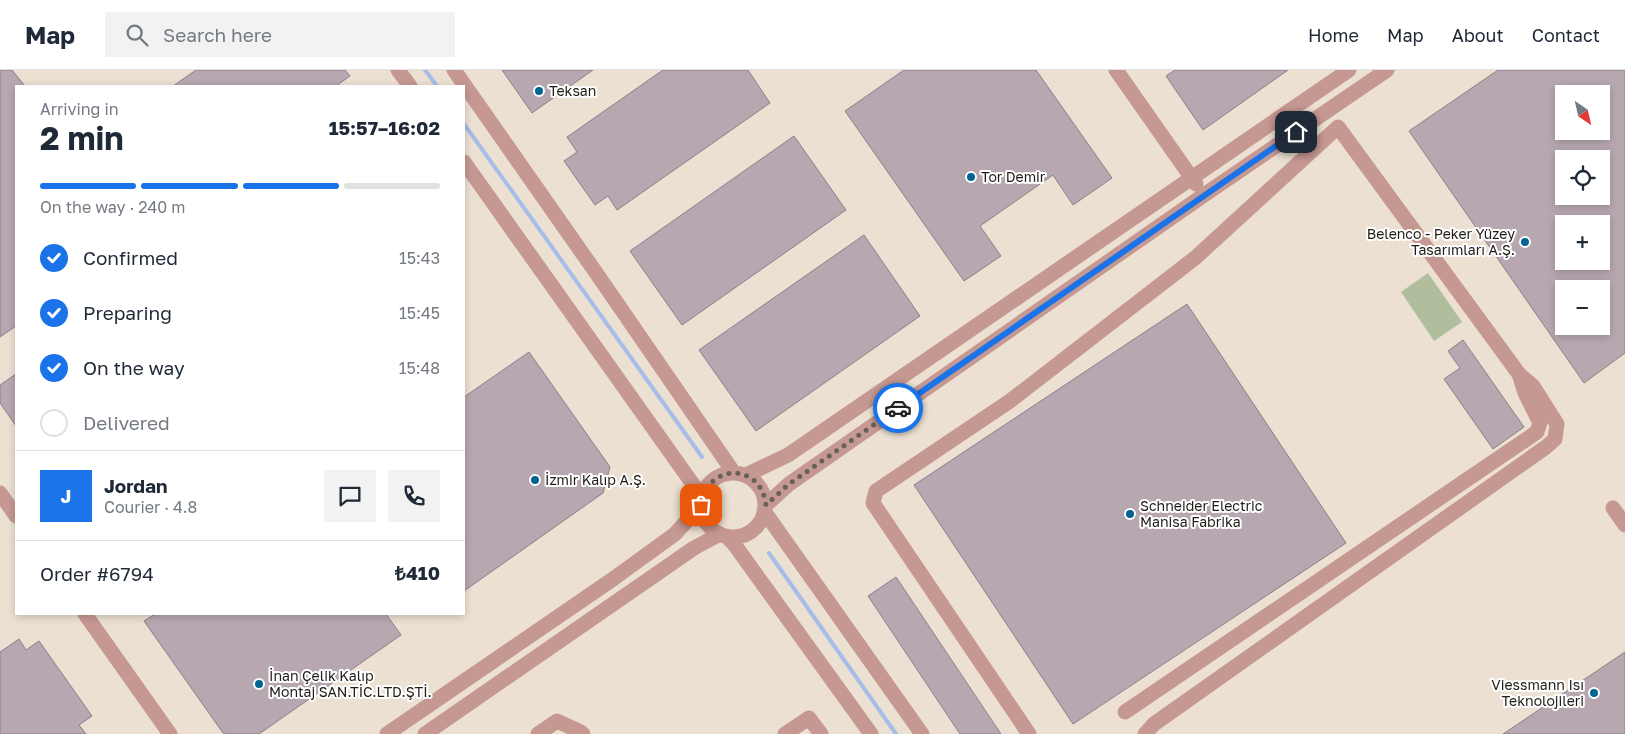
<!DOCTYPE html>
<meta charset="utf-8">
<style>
body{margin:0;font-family:"Golos Text",sans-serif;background:#f2f2f3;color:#1f2937;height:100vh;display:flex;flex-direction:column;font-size:19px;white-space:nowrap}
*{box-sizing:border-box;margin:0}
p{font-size:16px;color:#747a83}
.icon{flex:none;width:28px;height:28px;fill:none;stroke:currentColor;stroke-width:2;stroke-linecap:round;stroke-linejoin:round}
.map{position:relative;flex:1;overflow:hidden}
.panel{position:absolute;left:15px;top:15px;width:450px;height:530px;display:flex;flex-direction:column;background:#fff;border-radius:0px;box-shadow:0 2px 8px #0003}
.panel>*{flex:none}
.needle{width:32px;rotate:146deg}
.controls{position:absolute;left:1555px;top:15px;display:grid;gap:10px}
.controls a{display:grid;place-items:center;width:55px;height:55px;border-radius:0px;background:#fff;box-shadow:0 2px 8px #0003;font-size:25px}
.pin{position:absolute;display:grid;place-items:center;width:42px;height:42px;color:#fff;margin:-21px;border-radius:10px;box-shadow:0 2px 8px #0006}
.courier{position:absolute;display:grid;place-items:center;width:50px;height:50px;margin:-25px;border:4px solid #1a73e8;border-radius:50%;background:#fff;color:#222;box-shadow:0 1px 6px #0007}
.summary em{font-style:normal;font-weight:700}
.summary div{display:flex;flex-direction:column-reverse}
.summary{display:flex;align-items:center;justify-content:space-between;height:85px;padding:0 25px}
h1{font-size:32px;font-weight:700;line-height:38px}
.bar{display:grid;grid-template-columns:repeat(4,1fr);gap:8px 5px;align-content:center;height:60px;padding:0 25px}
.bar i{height:6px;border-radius:4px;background:#e0e1e3}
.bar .current{background:#1a73e8}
.bar p{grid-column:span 4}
.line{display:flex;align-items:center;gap:12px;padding:0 25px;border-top:1px solid #e0e1e3}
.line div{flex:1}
.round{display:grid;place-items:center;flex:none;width:52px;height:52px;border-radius:0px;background:#f2f2f3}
ol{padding:0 25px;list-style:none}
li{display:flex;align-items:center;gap:15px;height:55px}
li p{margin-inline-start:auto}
li .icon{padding:5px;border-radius:50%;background:#1a73e8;color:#fff;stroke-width:4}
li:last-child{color:#747a83}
li i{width:28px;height:28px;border:2px solid #e0e1e3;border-radius:50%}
header{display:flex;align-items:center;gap:30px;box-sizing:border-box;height:70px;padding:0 25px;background:#fff;border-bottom:1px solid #e0e1e3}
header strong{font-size:24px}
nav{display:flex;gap:28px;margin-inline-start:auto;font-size:18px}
.search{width:350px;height:45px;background:#f2f2f3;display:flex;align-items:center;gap:12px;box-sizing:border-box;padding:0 18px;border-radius:0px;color:#747a83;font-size:19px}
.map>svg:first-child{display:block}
</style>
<header>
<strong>Map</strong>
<div class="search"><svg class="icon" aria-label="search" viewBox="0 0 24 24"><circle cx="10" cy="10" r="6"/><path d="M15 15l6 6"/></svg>Search here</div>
<nav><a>Home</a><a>Map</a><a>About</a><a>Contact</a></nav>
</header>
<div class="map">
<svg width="1625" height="664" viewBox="0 0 1625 664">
<rect width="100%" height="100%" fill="#ece0d3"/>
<path fill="#b1be9e" d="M1428,203L1462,252L1434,271L1401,222Z"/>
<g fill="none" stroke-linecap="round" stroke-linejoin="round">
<path stroke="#a7bde7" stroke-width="4" d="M425,0L437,16
M464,54L702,387
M769,483L896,664"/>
</g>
<path fill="#b7a7b0" stroke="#8d7f87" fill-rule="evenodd" d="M0,0H12L25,16H16V256L0,267Z
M196,0H345L350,6L336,16H173Z
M502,0H593L532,43Z
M663,0H748L770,33L617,140L608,126L595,135L564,91L577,82L567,67Z
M904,0H1036L1112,108L1073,135L1053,105L980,156L1001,186L964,211L845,41Z
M1175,0H1288L1203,60L1166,6Z
M1498,0H1625V283L1584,313L1409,61ZM1564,24H1601V61H1564ZM1564,89H1601V126H1564ZM1564,154H1601V191H1564ZM1564,219H1601V256H1564Z
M794,66L846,140L682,255L630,181Z
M864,165L920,246L756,361L699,280Z
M1187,234L1346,473L1073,654L914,415Z
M1463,270L1524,357L1493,379L1444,309L1460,298L1448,281Z
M529,282L610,397L603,423L464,521V327Z
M16,304V356L0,333V315Z
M896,507L1001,664H960L868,526Z
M155,544H386L401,565L259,664H226L223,663L144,551Z
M19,569L26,580L39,571L92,646L79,655L86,664H0V582Z
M1625,582V664H1503Z"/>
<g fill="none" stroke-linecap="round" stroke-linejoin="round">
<path stroke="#c69892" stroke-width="15" d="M398,0L410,16
M454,0L599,207L734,403
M1116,0L1196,114
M464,92L702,427
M701 435a32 32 0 1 1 64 0a32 32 0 1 1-64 0Z
M746,405L788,385L1349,0
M0,423L16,446
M766,435L789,414L1204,125L1387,0
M1613,438L1625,455
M764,441L922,664
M726,466L734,474L871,664
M85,544L170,664
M1125,642L1537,362L1540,353L1525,323L1519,304
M387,664L613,509L675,464L701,435
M425,664L694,478L720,464
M538,664L557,651L581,662L583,664
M785,664L809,648L821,664
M1029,664L873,433L876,421L1010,331L1195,188L1338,57L1519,304L1533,316L1557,354L1555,369L1546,377L1154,654L1145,664"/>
</g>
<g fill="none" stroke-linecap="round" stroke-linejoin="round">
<path stroke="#676159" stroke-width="5" stroke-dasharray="0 9" d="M701,435C707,393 761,392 766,435L789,414L898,338"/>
<path stroke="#1a73e8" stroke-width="6" d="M898,338L1296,62"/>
</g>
<g fill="#016493" stroke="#fff" stroke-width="2">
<circle cx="539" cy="21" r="5"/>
<circle cx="971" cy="107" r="5"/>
<circle cx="1525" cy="172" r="5"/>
<circle cx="535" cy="410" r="5"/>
<circle cx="1130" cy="444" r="5"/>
<circle cx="259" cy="614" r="5"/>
<circle cx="1594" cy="623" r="5"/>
</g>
<g text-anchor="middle" stroke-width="4" stroke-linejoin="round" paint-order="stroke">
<g font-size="14" fill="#201c17" stroke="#fff" text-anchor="start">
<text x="549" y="26">Teksan</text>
<text x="981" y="112">Tor Demir</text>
<text x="1515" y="169" text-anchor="end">Belenco - Peker Yüzey<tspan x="1515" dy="16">Tasarımları A.Ş.</tspan></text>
<text x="545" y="415">İzmir Kalıp A.Ş.</text>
<text x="1140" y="441">Schneider Electric<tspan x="1140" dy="16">Manisa Fabrika</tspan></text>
<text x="269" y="611">İnan Çelik Kalıp<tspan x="269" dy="16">Montaj SAN.TİC.LTD.ŞTİ.</tspan></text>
<text x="1584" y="620" text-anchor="end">Viessmann Isı<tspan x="1584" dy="16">Teknolojileri</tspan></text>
</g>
</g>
</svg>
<div class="controls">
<a><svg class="needle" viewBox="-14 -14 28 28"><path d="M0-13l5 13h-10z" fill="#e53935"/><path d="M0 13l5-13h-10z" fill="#747a83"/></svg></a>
<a><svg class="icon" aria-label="locate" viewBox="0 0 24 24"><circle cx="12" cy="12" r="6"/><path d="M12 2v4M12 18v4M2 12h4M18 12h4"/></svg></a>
<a>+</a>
<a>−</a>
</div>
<div class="pin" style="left:701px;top:435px;background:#ea580c"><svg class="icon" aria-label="bag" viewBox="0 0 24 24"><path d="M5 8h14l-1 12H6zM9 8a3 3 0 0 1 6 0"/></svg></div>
<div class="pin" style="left:1296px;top:62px;background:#1f2937"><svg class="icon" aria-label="home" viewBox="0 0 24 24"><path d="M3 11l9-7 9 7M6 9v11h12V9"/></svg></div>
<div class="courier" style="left:898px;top:338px"><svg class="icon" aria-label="car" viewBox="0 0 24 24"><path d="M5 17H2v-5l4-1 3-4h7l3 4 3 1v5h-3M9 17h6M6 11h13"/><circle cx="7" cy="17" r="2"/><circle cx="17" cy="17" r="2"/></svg></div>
<section class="panel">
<div class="summary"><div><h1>2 min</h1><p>Arriving in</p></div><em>15:57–16:02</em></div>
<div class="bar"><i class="current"></i><i class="current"></i><i class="current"></i><i></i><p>On the way · 240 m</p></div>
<ol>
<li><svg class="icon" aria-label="check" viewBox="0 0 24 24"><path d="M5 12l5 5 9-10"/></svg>Confirmed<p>15:43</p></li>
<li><svg class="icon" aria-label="check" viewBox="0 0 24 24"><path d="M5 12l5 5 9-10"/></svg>Preparing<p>15:45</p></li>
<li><svg class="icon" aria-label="check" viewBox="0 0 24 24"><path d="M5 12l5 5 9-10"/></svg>On the way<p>15:48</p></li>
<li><i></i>Delivered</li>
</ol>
<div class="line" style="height:90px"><b class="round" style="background:#1a73e8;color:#fff">J</b><div><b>Jordan</b><p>Courier · 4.8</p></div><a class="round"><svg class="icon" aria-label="chat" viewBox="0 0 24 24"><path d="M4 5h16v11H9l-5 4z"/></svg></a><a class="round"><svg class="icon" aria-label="phone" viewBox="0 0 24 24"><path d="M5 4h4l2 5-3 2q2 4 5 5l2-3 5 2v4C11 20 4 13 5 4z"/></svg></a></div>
<div class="line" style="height:65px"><div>Order #6794</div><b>₺410</b></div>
</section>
</div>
